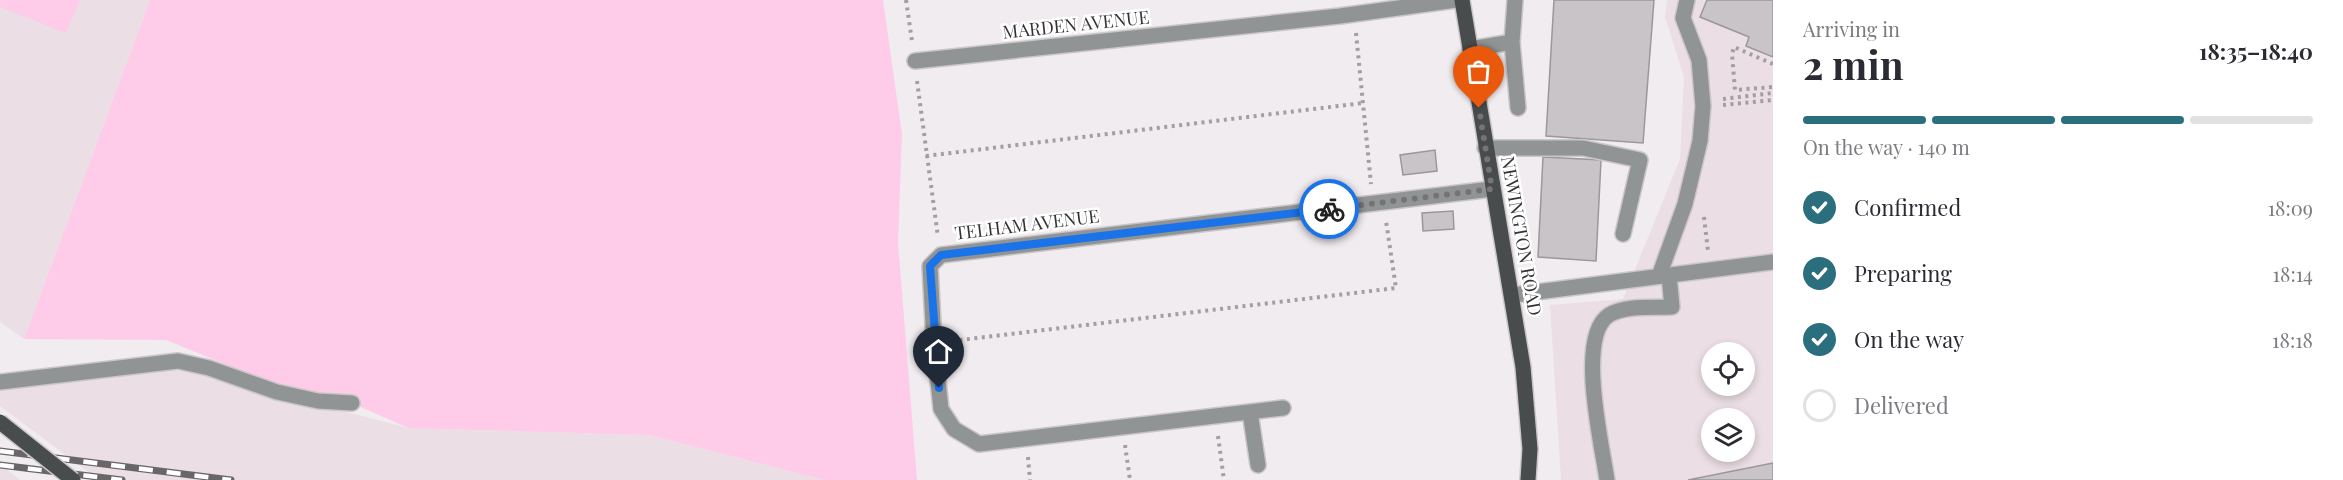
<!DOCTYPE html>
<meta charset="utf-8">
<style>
body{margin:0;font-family:"Playfair Display",serif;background:#f7f7f7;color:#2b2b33;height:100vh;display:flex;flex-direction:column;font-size:22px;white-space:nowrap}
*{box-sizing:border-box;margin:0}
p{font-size:20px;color:#7c7c81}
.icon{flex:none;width:33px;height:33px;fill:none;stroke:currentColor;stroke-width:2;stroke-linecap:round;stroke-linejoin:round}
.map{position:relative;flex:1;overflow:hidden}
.drawer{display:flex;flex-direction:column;background:#fff;width:570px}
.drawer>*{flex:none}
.tools{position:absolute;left:1701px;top:342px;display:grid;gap:12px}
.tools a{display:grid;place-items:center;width:54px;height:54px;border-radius:50%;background:#fff;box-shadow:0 3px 9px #0003;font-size:30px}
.pin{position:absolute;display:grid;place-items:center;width:51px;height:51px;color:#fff;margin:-62px -26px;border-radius:50% 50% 50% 0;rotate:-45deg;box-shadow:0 0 6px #0007}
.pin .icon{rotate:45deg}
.courier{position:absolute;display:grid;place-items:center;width:60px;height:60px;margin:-30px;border:4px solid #1a73e8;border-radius:50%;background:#fff;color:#222;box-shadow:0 2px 8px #0007}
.head em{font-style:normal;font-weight:700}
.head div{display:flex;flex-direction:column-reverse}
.head{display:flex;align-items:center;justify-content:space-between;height:102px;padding:0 30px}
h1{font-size:39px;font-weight:700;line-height:45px}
.bar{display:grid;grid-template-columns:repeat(4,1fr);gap:9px 6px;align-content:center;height:72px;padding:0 30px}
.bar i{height:8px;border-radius:4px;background:#e1e1e2}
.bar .selected{background:#2b6f7f}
.bar p{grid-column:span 4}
ol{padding:0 30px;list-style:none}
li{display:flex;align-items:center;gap:18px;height:66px}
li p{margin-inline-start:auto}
li .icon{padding:6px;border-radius:50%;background:#2b6f7f;color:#fff;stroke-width:4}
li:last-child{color:#7c7c81}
li i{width:33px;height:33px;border:3px solid #e1e1e2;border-radius:50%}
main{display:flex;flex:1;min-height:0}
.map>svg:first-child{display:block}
</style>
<main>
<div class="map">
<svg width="1773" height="480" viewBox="0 0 1773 480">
<rect width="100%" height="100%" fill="#f1ecef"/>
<path fill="#ebdee5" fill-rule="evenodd" d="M0,0H150L24,339L0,322Z
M1667,0H1773V480H1561L1550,305L1623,299L1680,159L1684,77L1665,17ZM1712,352H1744V386H1712ZM1712,418H1744V452H1712Z
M175,367L408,428L649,435L824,480H99L0,406V386Z
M0,464L20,480H0Z"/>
<path fill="#fecce9" d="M0,0H80L66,33L0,7Z
M150,0H883L902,134L898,242L917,480H824L649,435L408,428L352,403L274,384L166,340L24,339Z"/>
<path fill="#c9c4c7" stroke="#9c979a" stroke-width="1.5" d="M1554,0H1654L1643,143L1546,136Z
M1707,0H1773V57L1746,46L1749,37L1700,17Z
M1435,150L1437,171L1403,175L1400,155Z
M1543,157L1601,160L1596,261L1538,257Z
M1453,211L1454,229L1423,231L1422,213Z
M1773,463V480H1688Z"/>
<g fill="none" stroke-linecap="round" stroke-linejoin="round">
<g stroke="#cbc7c9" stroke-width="18">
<path id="minor" d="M1512,42L1518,108
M1470,49L1512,42L1515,0
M915,61L1340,16L1456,0
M1485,148H1583L1640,160L1623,234
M1659,276L1685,204L1700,141L1703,106L1699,60L1683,18L1687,0
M1513,295L1773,262
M0,382L178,361L209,368L277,392L318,401L352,403
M1283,408L979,444L954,429L941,409L934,344L930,266L941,255L1492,189
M1250,412L1258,465
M1607,480C1602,445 1576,336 1609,315C1625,305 1654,308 1672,307L1669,275"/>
</g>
<g stroke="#cbc7c9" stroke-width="18">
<path id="major" d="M1462,0L1523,367L1530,449L1528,480"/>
</g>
<path stroke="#a39fa1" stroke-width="4" stroke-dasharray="3 4.5" stroke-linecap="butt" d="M906,0L912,41
M1356,33L1371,184
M1773,64L1734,47L1732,54L1735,90L1773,87
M917,81L938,237
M1723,99L1773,93
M1723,105L1773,100
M926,156L1363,103
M1704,217L1708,251
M952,341L1396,288L1386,221
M1218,436L1224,480
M1125,445L1130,480
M1028,457L1030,480"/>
<use href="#minor" stroke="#919494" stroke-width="15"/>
<use href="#major" stroke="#484c4d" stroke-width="15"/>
<g stroke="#696667" stroke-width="7">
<path id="rail" d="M0,451L231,480
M0,465L122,480"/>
</g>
<use href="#rail" stroke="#fff" stroke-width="4.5" stroke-dasharray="14" stroke-linecap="butt"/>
<g stroke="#cbc7c9" stroke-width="18" stroke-linecap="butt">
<path id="major-bridge" d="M0,422L73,480"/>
</g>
<use href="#major-bridge" stroke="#484c4d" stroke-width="15"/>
</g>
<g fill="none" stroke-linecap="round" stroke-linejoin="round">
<path stroke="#767375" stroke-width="6" stroke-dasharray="0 10.8" d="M1329,209L1492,189L1479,108"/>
<path stroke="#1a73e8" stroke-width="8" d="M939,388L930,266L941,255L1329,209"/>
</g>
<g text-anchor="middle" stroke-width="5" stroke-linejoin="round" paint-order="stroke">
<g font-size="18" fill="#343233" stroke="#fff">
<text transform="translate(1076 25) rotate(-6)" y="6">MARDEN AVENUE</text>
<text transform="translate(1027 225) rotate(-7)" y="6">TELHAM AVENUE</text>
<text transform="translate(1521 236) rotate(80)" y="6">NEWINGTON ROAD</text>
</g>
</g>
</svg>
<div class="tools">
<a><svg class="icon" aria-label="locate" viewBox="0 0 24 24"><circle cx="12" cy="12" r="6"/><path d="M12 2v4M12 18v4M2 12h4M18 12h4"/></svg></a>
<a><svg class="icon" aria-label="layers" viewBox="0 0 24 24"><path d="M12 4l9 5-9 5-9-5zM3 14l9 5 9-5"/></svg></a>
</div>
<div class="pin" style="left:1479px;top:108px;background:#ea580c"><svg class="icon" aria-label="bag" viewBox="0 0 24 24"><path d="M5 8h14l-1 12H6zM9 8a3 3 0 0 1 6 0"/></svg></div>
<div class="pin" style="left:939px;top:388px;background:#1f2937"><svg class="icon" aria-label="home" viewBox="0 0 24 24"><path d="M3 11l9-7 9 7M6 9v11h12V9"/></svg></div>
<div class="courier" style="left:1329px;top:209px"><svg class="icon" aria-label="bike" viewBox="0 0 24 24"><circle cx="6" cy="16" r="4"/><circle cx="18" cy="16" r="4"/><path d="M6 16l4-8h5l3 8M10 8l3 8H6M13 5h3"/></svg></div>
</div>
<section class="drawer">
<div class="head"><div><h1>2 min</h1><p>Arriving in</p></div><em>18:35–18:40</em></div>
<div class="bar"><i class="selected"></i><i class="selected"></i><i class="selected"></i><i></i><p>On the way · 140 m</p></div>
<ol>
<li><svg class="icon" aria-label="check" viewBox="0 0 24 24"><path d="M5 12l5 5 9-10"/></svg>Confirmed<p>18:09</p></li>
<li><svg class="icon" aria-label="check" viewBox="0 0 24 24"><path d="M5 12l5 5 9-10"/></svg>Preparing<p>18:14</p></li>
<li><svg class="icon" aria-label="check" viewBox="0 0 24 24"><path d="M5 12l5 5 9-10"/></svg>On the way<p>18:18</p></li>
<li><i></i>Delivered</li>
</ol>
</section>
</main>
